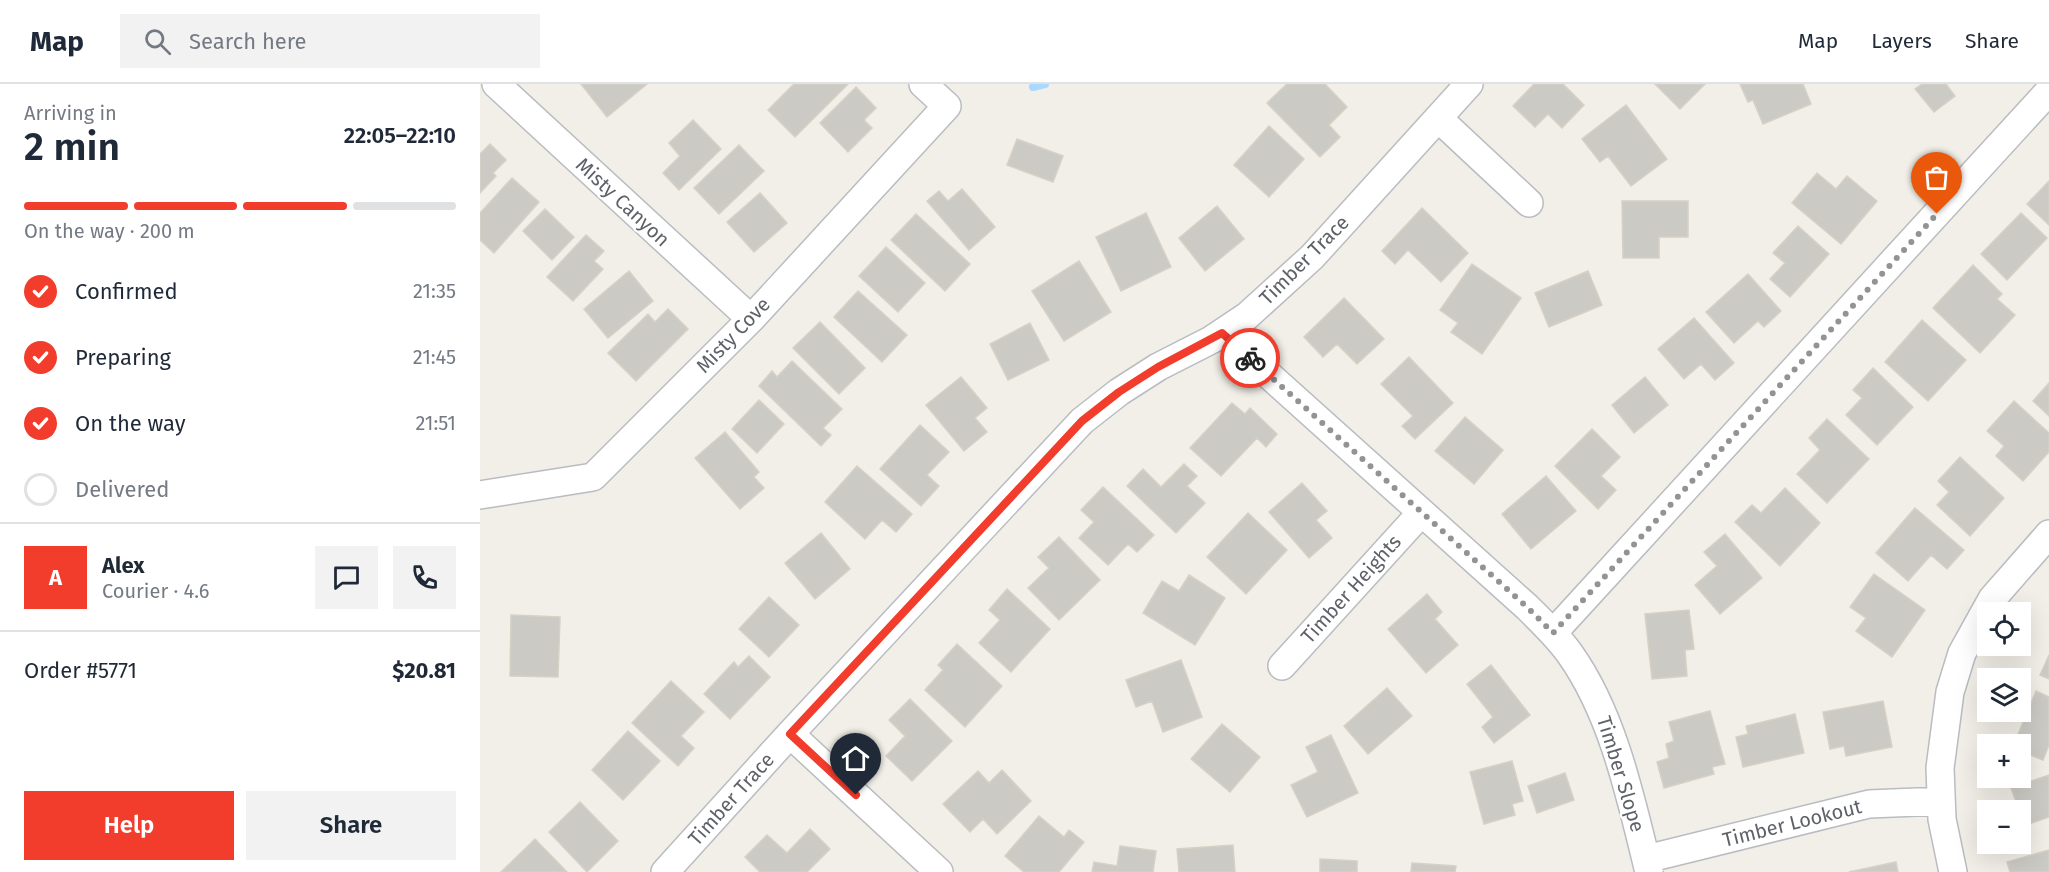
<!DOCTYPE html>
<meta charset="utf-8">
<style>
body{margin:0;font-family:"Fira Sans",sans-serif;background:#f2f2f3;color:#1f2937;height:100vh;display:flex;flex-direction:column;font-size:22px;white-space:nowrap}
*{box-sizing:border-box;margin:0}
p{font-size:20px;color:#747a83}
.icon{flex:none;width:33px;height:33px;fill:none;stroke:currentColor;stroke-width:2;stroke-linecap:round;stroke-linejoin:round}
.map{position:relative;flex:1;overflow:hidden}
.panel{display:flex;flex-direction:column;background:#fff;width:480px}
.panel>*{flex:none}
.tools{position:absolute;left:1497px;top:518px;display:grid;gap:12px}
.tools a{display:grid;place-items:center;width:54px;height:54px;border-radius:0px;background:#fff;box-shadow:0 6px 24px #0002;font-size:30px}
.pin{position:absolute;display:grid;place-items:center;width:51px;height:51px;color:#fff;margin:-62px -26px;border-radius:50% 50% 50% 0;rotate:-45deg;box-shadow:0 0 6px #0007}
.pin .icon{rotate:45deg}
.courier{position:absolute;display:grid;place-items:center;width:60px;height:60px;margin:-30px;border:4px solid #f23c2c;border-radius:50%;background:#fff;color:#222;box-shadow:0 2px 8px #0007}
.headline em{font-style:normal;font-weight:600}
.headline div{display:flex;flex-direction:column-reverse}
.headline{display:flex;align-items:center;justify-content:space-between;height:102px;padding:0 24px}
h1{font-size:39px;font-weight:600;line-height:45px}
.bar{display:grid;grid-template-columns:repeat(4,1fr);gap:9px 6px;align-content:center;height:72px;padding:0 24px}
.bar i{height:8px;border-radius:4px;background:#e0e1e3}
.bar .on{background:#f23c2c}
.bar p{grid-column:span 4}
.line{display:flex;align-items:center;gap:15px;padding:0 24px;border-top:2px solid #e0e1e3}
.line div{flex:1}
.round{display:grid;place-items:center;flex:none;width:63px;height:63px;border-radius:0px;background:#f2f2f3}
ol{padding:0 24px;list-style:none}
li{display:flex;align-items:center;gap:18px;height:66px}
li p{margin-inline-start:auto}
li .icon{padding:6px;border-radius:50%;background:#f23c2c;color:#fff;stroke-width:4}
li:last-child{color:#747a83}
li i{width:33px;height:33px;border:3px solid #e0e1e3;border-radius:50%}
.button{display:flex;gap:12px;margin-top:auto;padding:12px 24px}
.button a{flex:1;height:69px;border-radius:0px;background:#f23c2c;color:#fff;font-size:24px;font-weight:600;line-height:69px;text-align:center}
.button a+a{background:#f2f2f3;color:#1f2937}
header{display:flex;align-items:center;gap:36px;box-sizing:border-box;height:84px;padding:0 30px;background:#fff;border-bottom:2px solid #e0e1e3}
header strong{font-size:28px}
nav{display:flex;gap:33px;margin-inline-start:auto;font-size:21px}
.search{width:420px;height:54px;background:#f2f2f3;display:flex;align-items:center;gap:15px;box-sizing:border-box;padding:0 21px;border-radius:0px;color:#747a83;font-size:22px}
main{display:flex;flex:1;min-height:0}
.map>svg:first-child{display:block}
</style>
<header>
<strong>Map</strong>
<div class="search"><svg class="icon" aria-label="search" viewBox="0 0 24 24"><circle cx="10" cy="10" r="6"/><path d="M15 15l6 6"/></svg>Search here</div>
<nav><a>Map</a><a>Layers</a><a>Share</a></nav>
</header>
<main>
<section class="panel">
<div class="headline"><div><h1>2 min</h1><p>Arriving in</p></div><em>22:05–22:10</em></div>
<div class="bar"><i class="on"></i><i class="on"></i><i class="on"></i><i></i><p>On the way · 200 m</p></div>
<ol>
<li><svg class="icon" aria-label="check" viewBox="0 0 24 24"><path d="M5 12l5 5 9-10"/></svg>Confirmed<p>21:35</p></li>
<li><svg class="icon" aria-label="check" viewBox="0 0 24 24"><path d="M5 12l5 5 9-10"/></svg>Preparing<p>21:45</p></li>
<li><svg class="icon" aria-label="check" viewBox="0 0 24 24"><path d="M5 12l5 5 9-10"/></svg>On the way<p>21:51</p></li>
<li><i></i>Delivered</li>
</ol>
<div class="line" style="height:108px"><b class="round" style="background:#f23c2c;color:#fff">A</b><div><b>Alex</b><p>Courier · 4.6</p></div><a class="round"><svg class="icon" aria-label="chat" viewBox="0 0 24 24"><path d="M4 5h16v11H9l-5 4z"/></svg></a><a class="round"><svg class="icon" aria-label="phone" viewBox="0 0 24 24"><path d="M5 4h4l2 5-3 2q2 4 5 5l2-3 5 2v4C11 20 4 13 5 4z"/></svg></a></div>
<div class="line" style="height:78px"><div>Order #5771</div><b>$20.81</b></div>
<div class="button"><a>Help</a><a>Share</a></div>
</section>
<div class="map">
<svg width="1569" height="788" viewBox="0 0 1569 788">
<rect width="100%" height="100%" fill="#f1efe7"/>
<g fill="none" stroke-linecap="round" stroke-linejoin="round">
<path stroke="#a9d9ff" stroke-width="8" d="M553,3L565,0"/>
</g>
<path fill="#cccac4" stroke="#d6d1c5" stroke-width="1.5" d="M101,0H167L127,33Z
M314,0H368L315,53L288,26Z
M807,0H845L867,23L849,41L860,53L840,73L787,19Z
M1054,0H1083L1104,21L1082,44L1068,30L1055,43L1033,22Z
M1175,0H1225L1200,25Z
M1260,0H1323L1331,20L1283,40L1273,16L1268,18Z
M1442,0H1466L1475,12L1454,28L1435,5Z
M376,3L396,24L384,36L392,44L368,68L340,39Z
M1146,21L1187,75L1151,102L1128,72L1120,78L1102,55Z
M213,36L241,65L199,106L183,89L200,72L189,59Z
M789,42L824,75L789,113L754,81Z
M537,55L583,72L573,98L527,81Z
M10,60L26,76L13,89L16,92L0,109V70Z
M259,61L284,87L239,130L214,104Z
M1337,89L1356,105L1367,92L1397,117L1361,160L1312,119Z
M32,94L59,118L14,169L0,156V129Z
M1569,97V141L1547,120Z
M482,105L515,143L489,166L447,117L459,107L468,117Z
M280,109L307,139L274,168L247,138Z
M1142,117H1208V153H1179V174H1143Z
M737,122L764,155L725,187L699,154Z
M942,124L988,169L961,198L928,166L915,180L902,167Z
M65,125L94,153L72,176L43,147Z
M666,129L691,183L641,207L616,153Z
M1541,129L1567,154L1527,196L1501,170Z
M436,130L490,180L465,207L411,156Z
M1318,142L1349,170L1310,213L1290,195L1305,179L1293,169Z
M106,151L124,167L114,177L123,185L93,217L67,193Z
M406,163L445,199L418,228L379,192Z
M599,177L631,228L584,257L552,207Z
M992,180L1041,214L1002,270L971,248L978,239L960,226Z
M1493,181L1522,210L1517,215L1535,231L1500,269L1453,224Z
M149,187L173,217L128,254L104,225Z
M1108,187L1122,221L1069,243L1055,209Z
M1268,190L1301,227L1284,243L1278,237L1254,259L1226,228Z
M378,207L427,251L402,278L354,233Z
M864,214L904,255L877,280L857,260L843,273L824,253Z
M188,225L208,245L156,297L128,269L168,230L175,238Z
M1214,234L1254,279L1235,296L1221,280L1204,295L1178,265Z
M1442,236L1486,276L1448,317L1405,278Z
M340,238L385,284L359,310L313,264Z
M550,239L569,276L528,296L510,260Z
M929,273L973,319L935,355L922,342L933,332L901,300Z
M312,277L362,325L343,344L351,351L341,362L279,302L292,287L297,293Z
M1393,284L1433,323L1397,361L1366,331L1382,314L1373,306Z
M481,293L507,324L495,334L507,348L484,367L446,321Z
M1165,293L1188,321L1154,349L1132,321Z
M1569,299V332L1553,317Z
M279,316L304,340L277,369L252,345Z
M1534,317L1569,349V368L1543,397L1516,372L1524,362L1507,347Z
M752,319L765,330L770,324L797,350L786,363L777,354L741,392L710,364Z
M985,333L1023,366L994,400L955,367Z
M1347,335L1389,375L1347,419L1317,390L1340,366L1329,354Z
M440,341L469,368L447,391L459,402L441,422L400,385Z
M1112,345L1140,373L1121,392L1136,406L1118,425L1075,382Z
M245,348L279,388L274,393L284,404L260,425L215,374Z
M1480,373L1524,414L1490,452L1457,421L1469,408L1458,397Z
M704,380L717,392L707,402L725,419L696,449L647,402L663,385L681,403Z
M377,382L432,430L416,448L402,436L385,455L345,418Z
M1066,392L1096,427L1051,465L1022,430Z
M822,399L847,427L836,436L852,454L829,474L789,428Z
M623,403L674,451L657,468L648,460L628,481L599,454L614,438L601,426Z
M1305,404L1340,439L1300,482L1255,438L1272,421L1281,429Z
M1435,424L1484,466L1467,485L1451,471L1428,497L1396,469Z
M768,429L807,466L766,510L727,473Z
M341,449L370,485L335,515L305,479Z
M1245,450L1282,494L1240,530L1215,501L1237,482L1224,468Z
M579,453L620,496L579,536L548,504L569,484L558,473Z
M1394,490L1445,526L1412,573L1376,547L1386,534L1370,523Z
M709,491L745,514L715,561L663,529L682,497L699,507Z
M527,505L570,545L531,588L499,559L520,536L509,526Z
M947,510L962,528L955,535L978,561L946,589L908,545Z
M289,513L319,541L289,573L259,545Z
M1209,526L1214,565L1205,566L1207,592L1172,595L1165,530Z
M31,531L80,533L78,593L30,592Z
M477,560L522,602L485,643L445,606L463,586L458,581Z
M1569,571V595L1560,591Z
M269,572L290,593L250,635L224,610L254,578L258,583Z
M701,576L722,633L683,648L672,617L656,623L646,596Z
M1011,581L1050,631L1014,659L1002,643L1013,633L987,600Z
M191,597L224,628L201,652L214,664L198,682L152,639Z
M907,604L932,632L888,670L864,642Z
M1556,607L1569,613V661L1563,676L1540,667V660H1534Z
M430,615L472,657L432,697L406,672L425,652L409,636Z
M1403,617L1412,663L1366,672L1364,662L1350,665L1343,628Z
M1230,627L1245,680L1232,683L1234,690L1184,704L1177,678L1189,674L1186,660L1194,657L1189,638Z
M1315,630L1324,669L1263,683L1256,653L1268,650L1266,642Z
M742,640L780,673L750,708L711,675Z
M148,647L180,677L143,716L112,686Z
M851,651L878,709L827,733L811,701L838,688L826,663Z
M1032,677L1043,717L1032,720L1035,731L1004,740L990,688Z
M522,686L551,717L517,750L503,735L490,748L463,720L498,687L509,699Z
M1085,689L1094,716L1057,729L1048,702Z
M1569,691V733L1540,743V726H1528L1538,723L1531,704Z
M100,718L138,757L107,788L69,748Z
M559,732L584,753L589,746L604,758L579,788H544L525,772Z
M330,745L350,765L327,788H280L265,773L287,751L307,769Z
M55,755L87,788H21Z
M753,761L755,788H699L697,765Z
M640,762L676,767L673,788H612L614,778L637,782Z
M1569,766V788H1530L1527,778Z
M840,775L877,777V788H840Z
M1416,778L1418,788H1369Z
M932,779L976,782L975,788H931Z"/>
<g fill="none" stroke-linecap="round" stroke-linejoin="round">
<g stroke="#b9bcc1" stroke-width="30">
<path id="minor" d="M16,0L271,235
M958,34L1049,119
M742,249L1047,523C1062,538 1078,553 1090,570C1134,632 1151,716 1169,788
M0,411L113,393L271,235L467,22L443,0
M1073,549L1569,7
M802,582L941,429
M310,650L459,788
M1166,775L1389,720L1461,717
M185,788L310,650L602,337L639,308L678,283L731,256L767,232L832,173L989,0
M1473,788L1462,735L1460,684L1470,608L1482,569L1512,515L1569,450"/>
</g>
<use href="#minor" stroke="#fff" stroke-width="27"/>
</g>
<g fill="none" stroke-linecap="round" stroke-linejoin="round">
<path stroke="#919394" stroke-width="6" stroke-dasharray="0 10.8" d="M770,274L1047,523L1073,549L1457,130"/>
<path stroke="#f23c2c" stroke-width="8" d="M376,711L310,650L602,337L639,308L678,283L742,249L770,274"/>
</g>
<g text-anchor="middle" stroke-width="4.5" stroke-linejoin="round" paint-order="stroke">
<g font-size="20" fill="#5e6268" stroke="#fff">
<text transform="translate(143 118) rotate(43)" y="7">Misty Canyon</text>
<text transform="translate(824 176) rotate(-45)" y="7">Timber Trace</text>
<text transform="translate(253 251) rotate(-46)" y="7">Misty Cove</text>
<text transform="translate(871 505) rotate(-48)" y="7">Timber Heights</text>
<text transform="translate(1141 690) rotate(73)" y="7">Timber Slope</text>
<text transform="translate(251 715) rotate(-48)" y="7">Timber Trace</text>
<text transform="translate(1312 739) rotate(-14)" y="7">Timber Lookout</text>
</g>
</g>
</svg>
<div class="tools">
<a><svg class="icon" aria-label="locate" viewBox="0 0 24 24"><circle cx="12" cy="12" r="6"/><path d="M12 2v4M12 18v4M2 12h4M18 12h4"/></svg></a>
<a><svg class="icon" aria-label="layers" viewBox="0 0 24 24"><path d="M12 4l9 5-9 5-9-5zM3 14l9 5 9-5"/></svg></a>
<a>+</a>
<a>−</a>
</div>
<div class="pin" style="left:1457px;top:130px;background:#ea580c"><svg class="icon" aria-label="bag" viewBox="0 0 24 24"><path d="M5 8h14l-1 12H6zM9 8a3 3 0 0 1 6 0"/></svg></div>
<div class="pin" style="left:376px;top:711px;background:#1f2937"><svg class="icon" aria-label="home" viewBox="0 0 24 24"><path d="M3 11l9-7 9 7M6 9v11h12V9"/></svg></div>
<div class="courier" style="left:770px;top:274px"><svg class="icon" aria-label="bike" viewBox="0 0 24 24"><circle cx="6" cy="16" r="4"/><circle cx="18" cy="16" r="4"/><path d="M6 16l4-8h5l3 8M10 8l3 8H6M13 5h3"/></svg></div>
</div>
</main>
